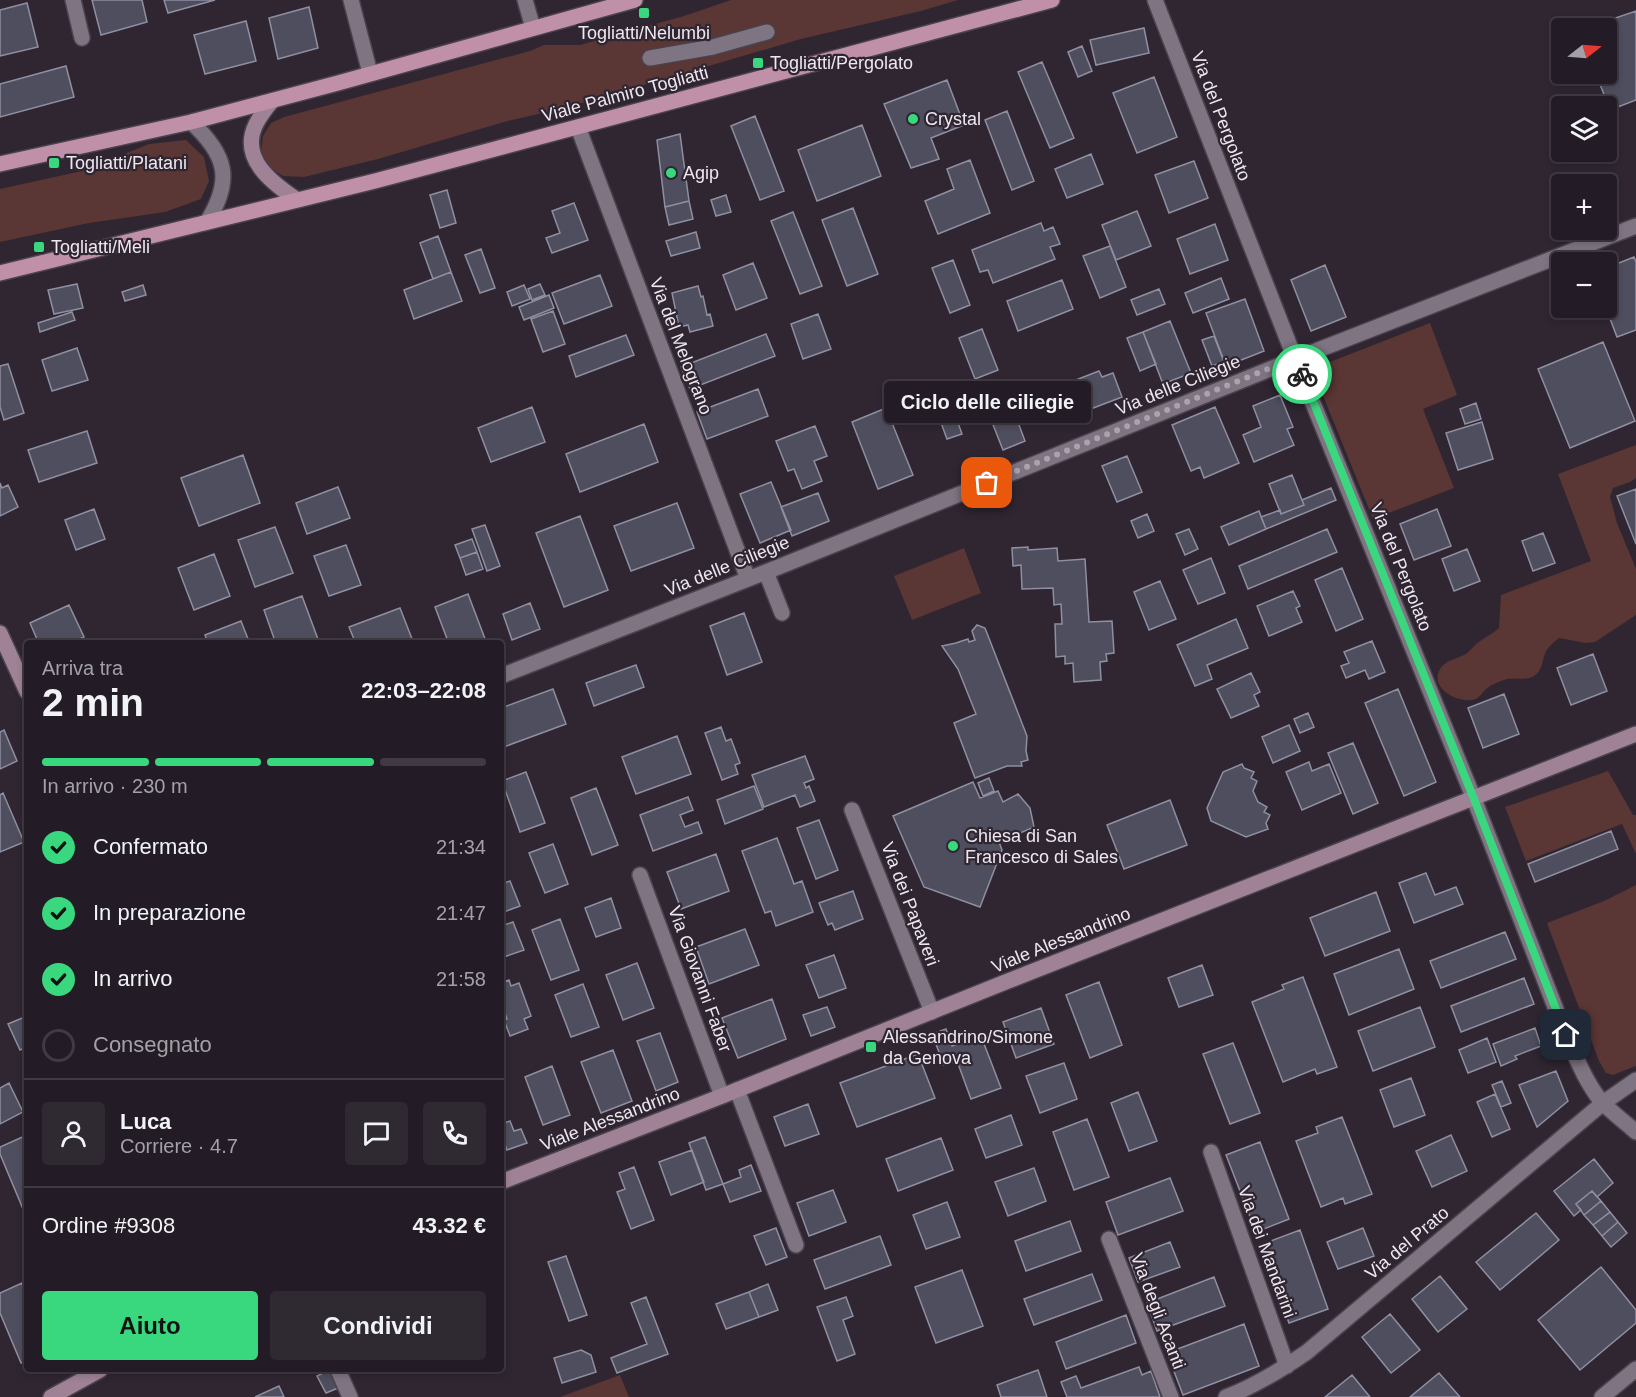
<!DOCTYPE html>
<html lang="it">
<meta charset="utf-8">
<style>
body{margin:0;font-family:Helvetica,sans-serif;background:#2f2932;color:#f1f3f6;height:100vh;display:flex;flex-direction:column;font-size:22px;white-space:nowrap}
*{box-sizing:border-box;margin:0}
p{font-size:20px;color:#a3a1a7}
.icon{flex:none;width:33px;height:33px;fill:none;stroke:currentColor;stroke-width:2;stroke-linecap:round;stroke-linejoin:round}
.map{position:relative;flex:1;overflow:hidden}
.panel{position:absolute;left:24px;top:640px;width:480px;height:732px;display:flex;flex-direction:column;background:#231c26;border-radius:6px;box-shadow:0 3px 9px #0003,0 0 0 2px #403a43}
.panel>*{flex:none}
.needle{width:39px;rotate:73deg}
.controls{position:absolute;left:1551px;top:18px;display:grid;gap:12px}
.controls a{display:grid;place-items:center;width:66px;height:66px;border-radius:6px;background:#231c26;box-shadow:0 3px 9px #0003,0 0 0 2px #403a43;font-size:30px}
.pin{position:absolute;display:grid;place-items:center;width:51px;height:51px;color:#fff;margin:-26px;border-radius:12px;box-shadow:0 3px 9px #0006}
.courier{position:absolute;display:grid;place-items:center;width:60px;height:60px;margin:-30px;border:4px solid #39d87f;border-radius:50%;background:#fff;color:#222;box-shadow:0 2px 8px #0007}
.bubble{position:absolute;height:42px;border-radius:6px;background:#231c26;box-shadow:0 3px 9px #0003,0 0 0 2px #403a43;font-size:20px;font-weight:700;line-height:42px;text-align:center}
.head em{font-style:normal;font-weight:700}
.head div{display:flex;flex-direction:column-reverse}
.head{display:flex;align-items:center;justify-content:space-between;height:102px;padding:0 18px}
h1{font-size:39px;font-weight:700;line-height:45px}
.bar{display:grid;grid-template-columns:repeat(4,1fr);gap:9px 6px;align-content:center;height:72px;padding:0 18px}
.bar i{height:8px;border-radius:4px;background:#403a43}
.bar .active{background:#39d87f}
.bar p{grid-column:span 4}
.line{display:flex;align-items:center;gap:15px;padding:0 18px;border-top:2px solid #403a43}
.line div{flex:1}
.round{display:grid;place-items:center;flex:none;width:63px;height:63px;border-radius:6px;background:#2f2932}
ol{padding:0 18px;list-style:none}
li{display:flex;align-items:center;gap:18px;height:66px}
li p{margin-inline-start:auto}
li .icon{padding:6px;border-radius:50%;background:#39d87f;color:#111;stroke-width:4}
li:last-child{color:#a3a1a7}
li i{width:33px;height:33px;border:3px solid #403a43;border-radius:50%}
.action{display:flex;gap:12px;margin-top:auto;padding:12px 18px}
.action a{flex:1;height:69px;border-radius:6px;background:#39d87f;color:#111;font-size:24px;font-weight:700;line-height:69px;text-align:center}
.action a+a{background:#2f2932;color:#f1f3f6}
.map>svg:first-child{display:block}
</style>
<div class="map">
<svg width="1636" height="1397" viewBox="0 0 1636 1397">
<rect width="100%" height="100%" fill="#2f2632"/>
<path fill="#5a3634" d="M731,0H958L921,11L801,39L572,106L504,122L378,159L304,177L283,176L270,168L261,152L263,136L271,123L284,117L530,51L544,45H580L684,16Z
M186,140L204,157L209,181L201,199L165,212L89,223L0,242V189L82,171L149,144Z
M1430,323L1457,395L1423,409L1454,488L1373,519L1317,381V373L1322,365Z
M1636,445V478L1630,482L1613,488L1610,497L1617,523L1636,569V615L1595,642L1586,643L1559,638C1554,642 1549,646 1546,651C1542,660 1543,670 1534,676C1526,681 1516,677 1507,679C1500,681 1492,684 1486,689C1481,694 1479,699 1472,700C1457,702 1431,689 1439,671C1444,660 1457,659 1466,654C1470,651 1473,647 1476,644C1484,638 1492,634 1499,628L1501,595L1591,561L1558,474Z
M964,548L981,593L912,620L894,576Z
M1608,771L1633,815H1636V854L1622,824L1526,861L1505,807Z
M1636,885V1066L1613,1075L1606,1073L1599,1061L1547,923L1604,901Z
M620,1375L629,1397H560Z"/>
<path fill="#4e4e5e" stroke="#8f8fa1" stroke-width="1.5" d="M92,0H142L147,22L101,35Z
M164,0H215L168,13Z
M27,3L38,47L0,56V10Z
M309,7L318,48L278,59L269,18Z
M1636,11V100L1610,110L1596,74H1606V28H1586Z
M246,21L256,61L205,74L194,35Z
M1144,28L1149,53L1096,65L1090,40Z
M1082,46L1092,71L1078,77L1068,52Z
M1042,62L1074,138L1050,148L1018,72Z
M66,66L74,97L0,117V84Z
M1154,77L1177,137L1137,153L1113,93Z
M947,80L964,125L931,138L939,159L911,168L884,104Z
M1007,111L1034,181L1012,190L985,120Z
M755,116L784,191L760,200L731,126Z
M862,125L881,176L817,201L798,150Z
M680,134L689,201L665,207L657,140Z
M1091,154L1103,184L1067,198L1055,169Z
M970,160L990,213L938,234L925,201L954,189L947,169Z
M1194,161L1208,198L1169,213L1155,175Z
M447,190L456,223L440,228L430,195Z
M726,195L731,212L716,216L711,200Z
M689,201L693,219L669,225L665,207Z
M574,203L588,240L552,253L546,238L560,233L552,211Z
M853,208L878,274L847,286L822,220Z
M1137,211L1151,246L1116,260L1102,225Z
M793,212L822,286L800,294L771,221Z
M1041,223L1044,231L1053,227L1060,244L1050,247L1055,259L993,283L988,270L980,272L972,250Z
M1215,224L1228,260L1190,274L1177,239Z
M696,232L700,248L671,256L666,241Z
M438,236L451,272L433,279L420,243Z
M1110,246L1126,287L1100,298L1083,256Z
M481,249L495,288L480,293L465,255Z
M1634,257L1636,262V330L1617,337L1606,308V268Z
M953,260L970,305L950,313L932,268Z
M753,263L767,298L736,310L723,275Z
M1325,265L1346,317L1311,331L1291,280Z
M451,272L462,301L414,319L404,290Z
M600,275L612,306L564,324L552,293Z
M1221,278L1229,299L1193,313L1185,293Z
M1062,280L1073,309L1018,331L1007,301Z
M77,284L83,308L54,314L48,290Z
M540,284L545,295L532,300L528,289Z
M143,285L146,295L125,301L122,292Z
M524,285L530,299L512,306L507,292Z
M698,286L701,297L703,296L707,315L710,314L713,326L690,332L688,325L679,327L672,293Z
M1159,289L1165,304L1137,315L1131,300Z
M549,295L554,308L524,320L519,307Z
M1245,299L1264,351L1226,366L1206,313Z
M553,311L565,344L543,352L531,319Z
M72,312L75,320L40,332L38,323Z
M818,314L831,349L803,359L791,324Z
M1170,321L1191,373L1163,384L1143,332Z
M982,329L998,370L975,379L959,338Z
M1143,332L1156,364L1140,371L1127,338Z
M766,334L775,356L690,389L681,367Z
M626,335L634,355L576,377L569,356Z
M1214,336L1224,362L1212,366L1202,340Z
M1603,342L1635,421L1570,448L1538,369Z
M77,348L88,380L52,391L42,360Z
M8,364L24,413L4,420L0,407V366Z
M1099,371L1102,377L1113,373L1122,397L1088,410L1086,405L1055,417L1045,392Z
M945,380L955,405L937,412L927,387Z
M758,389L768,416L707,439L697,412Z
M1280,395L1293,427L1287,429L1294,445L1254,462L1243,435L1261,427L1253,406Z
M1009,398L1025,441L1003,450L986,407Z
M1476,403L1481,419L1465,424L1460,409Z
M952,406L962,434L947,439L937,412Z
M532,407L545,442L491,462L478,428Z
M1215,407L1239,463L1204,478L1200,467L1191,471L1172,425Z
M886,408L913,475L878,489L852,422Z
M1482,422L1493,459L1458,470L1446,433Z
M644,424L658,462L580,492L566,454Z
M815,426L827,456L814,461L822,481L802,489L794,469L788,471L776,441Z
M87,431L97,463L39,482L28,450Z
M243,455L260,503L199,526L181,478Z
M1127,456L1142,492L1117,502L1102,466Z
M1292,475L1304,505L1281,514L1269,484Z
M771,482L791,530L760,543L740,494Z
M0,483L2,488L8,485L18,507L0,516Z
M338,487L350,518L307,534L296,503Z
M1331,488L1336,500L1266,529L1261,517L1280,510L1281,514L1304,505L1302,500Z
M1636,489V544L1617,496Z
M818,493L829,521L792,536L781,507Z
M677,503L694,548L631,571L614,526Z
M94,509L105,539L76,550L65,520Z
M1437,509L1451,546L1414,560L1400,524Z
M1259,511L1266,529L1229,545L1221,527Z
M1147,514L1154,531L1138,538L1131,521Z
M580,516L608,590L564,607L536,533Z
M485,525L500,566L487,571L472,529Z
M275,527L293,573L255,587L238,540Z
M1189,529L1198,549L1185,555L1176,534Z
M1327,529L1337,552L1248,589L1239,566Z
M1543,533L1555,563L1533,571L1522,541Z
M472,539L477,552L460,558L455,545Z
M346,545L361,585L329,596L314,556Z
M1028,547V550L1057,548L1058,561L1085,559L1089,622L1112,621L1114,653L1106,654L1107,661L1100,662L1101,680L1074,682L1073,663L1065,664V656L1056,657L1055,624H1062L1061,604L1054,605L1053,588L1022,589L1021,565L1013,566L1012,548Z
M1467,549L1480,581L1454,591L1442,559Z
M477,552L483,569L466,575L460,558Z
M214,554L230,596L194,610L178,568Z
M1211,558L1225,593L1198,604L1183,570Z
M1342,568L1363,619L1336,631L1315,580Z
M1160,581L1176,619L1149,630L1134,592Z
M1293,591L1300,606L1296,608L1302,622L1269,636L1257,606Z
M468,594L487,644H449L435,607Z
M302,596L319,642L316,644H276L264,610Z
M530,603L540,629L512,640L503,614Z
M69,605L84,637L69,644H39L30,623Z
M400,608L414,644H356L349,627Z
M744,613L762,662L727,675L710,626Z
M1236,619L1248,648L1207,665L1212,679L1195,686L1177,645Z
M241,621L250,644H208L205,635Z
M977,625L985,628L1027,736L1026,751L1028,760L1021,762L1022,766H1007L975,778L954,723L976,714L958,669L942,646L956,643L968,639L969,642L975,640L972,631Z
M1372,641L1385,672L1369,679L1365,670L1346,678L1341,666L1349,663L1344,652Z
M1593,654L1607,691L1571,705L1557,668Z
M636,665L644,687L594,706L586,683Z
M1251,673L1260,692L1254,695L1259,706L1231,718L1217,689Z
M553,689L566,724L501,748V708Z
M1398,689L1436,782L1404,796L1365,703Z
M1504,694L1519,734L1483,748L1468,708Z
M1308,713L1314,727L1300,733L1294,719Z
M1289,725L1300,751L1273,763L1262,737Z
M721,727L726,741L731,739L740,763L735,765L738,774L722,780L705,733Z
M4,730L17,761L0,769V732Z
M677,736L691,774L636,794L622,757Z
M1353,743L1378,803L1353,814L1328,753Z
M805,756L814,779L804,783L806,788L809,786L815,801L800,807L795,795L764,807L752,775Z
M1309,762L1312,771L1329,764L1341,793L1302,810L1286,772Z
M1242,764L1244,768L1254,772L1251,778L1257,781L1253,791L1258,802L1267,807L1264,812L1270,815L1266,823L1268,829L1246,837L1211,821L1207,808L1223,772Z
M526,772L545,823L520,832L502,781Z
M989,778L994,791L983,796L978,783Z
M973,782L980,798L998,791L1003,802L1018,794L1030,808L1034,827L999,842L1002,850L980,907L924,887L893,816Z
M754,786L763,809L725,824L717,800Z
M596,788L618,845L592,855L571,798Z
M3,793L24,842L0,852V795Z
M688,797L693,810L680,815L685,827L698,822L702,833L653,851L640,815Z
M1170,800L1187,845L1124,869L1107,825Z
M819,820L838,870L816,879L797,828Z
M1611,831L1618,849L1535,882L1528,864Z
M777,838L794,884L802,881L813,912L776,926L771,911L765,913L742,851Z
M553,844L568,884L545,893L529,853Z
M716,854L729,891L681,909L667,872Z
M1426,873L1435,895L1456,887L1463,904L1414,923L1399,883Z
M510,881L520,906L501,913V884Z
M853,891L863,919L835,930L832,923L828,925L819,903Z
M1376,892L1390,931L1325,956L1310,918Z
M611,898L621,928L596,937L585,908Z
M560,919L579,970L551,980L532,930Z
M513,922L524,950L501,958V926Z
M745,929L759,965L709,984L696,947Z
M1505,932L1516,959L1441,988L1430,961Z
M1399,949L1414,989L1349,1015L1334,974Z
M834,955L846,988L819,998L806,965Z
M637,963L654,1008L623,1020L606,975Z
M1202,965L1213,995L1179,1007L1168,978Z
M1303,977L1337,1067L1317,1074L1315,1069L1283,1082L1252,1002L1284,989L1282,985Z
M1524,978L1534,1004L1461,1032L1451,1006Z
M509,980L511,986L519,983L531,1016L524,1019L528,1029L510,1036L504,1020L507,1019L503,1007L501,1008V983Z
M1099,982L1122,1045L1090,1058L1066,995Z
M583,984L599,1027L571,1037L555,995Z
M772,999L786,1039L738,1058L722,1018Z
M827,1007L835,1027L811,1036L803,1015Z
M1420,1007L1435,1047L1373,1071L1358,1031Z
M1041,1008L1054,1044L1016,1058L1003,1022Z
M27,1016V1047L20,1050L8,1024Z
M1535,1028L1541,1046L1515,1056L1517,1059L1501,1066L1493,1044Z
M946,1029L952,1046L981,1036L1001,1088L971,1099L957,1061L944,1065L932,1034Z
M660,1033L678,1082L656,1091L637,1041Z
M1487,1038L1496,1062L1468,1073L1459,1050Z
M1233,1043L1260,1113L1230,1124L1203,1054Z
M613,1050L632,1101L601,1113L581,1062Z
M918,1054L935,1098L857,1127L840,1083Z
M1064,1063L1077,1099L1040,1113L1026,1076Z
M552,1066L570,1115L543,1125L525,1077Z
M1556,1071L1568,1101L1537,1127L1519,1085Z
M1411,1078L1425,1115L1394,1127L1380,1090Z
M1502,1081L1511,1103L1501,1107L1492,1085Z
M9,1083L23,1112L0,1124V1088Z
M1138,1092L1157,1141L1129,1151L1111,1103Z
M1495,1094L1510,1129L1492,1137L1477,1102Z
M808,1104L819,1134L785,1146L774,1117Z
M1011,1115L1022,1145L986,1158L975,1129Z
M1342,1117L1372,1194L1345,1204L1343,1198L1321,1207L1296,1141L1318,1133L1316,1127Z
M1087,1119L1109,1177L1074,1190L1053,1132Z
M510,1121L514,1131L521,1129L527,1143L507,1150L501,1133V1124Z
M27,1135V1207L23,1209L0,1154V1147Z
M1451,1135L1467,1171L1432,1187L1416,1151Z
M705,1137L723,1184L706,1190L689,1143Z
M941,1138L953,1170L898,1191L886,1159Z
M1260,1142L1289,1219L1256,1232L1226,1155Z
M692,1150L704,1182L671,1195L659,1162Z
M1594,1159L1613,1183L1597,1197L1592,1191L1576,1204L1581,1210L1574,1216L1554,1191Z
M751,1165L761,1191L730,1202L723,1184L741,1177L739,1170Z
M634,1167L654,1220L631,1229L617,1192L625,1189L619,1173Z
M1034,1168L1046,1201L1008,1216L995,1182Z
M1170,1178L1183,1211L1118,1235L1106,1202Z
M833,1190L846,1222L809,1236L797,1203Z
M1592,1191L1601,1201L1584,1215L1576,1204Z
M1601,1201L1610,1212L1593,1225L1584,1215Z
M947,1202L960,1237L926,1249L913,1215Z
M1610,1212L1618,1222L1602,1236L1593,1225Z
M1536,1213L1559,1240L1500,1290L1476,1262Z
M1070,1221L1081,1251L1026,1271L1015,1241Z
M1618,1222L1627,1233L1611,1247L1602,1236Z
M776,1228L787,1257L766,1265L754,1236Z
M1363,1228L1374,1256L1338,1269L1327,1242Z
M1300,1230L1328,1309L1289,1323L1260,1245Z
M880,1236L891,1265L825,1289L814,1260Z
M1170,1242L1180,1267L1138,1282L1129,1258Z
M566,1256L587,1315L569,1321L548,1262Z
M1601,1267L1636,1310V1323L1580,1370L1538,1320Z
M962,1270L983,1326L936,1343L915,1287Z
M1092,1274L1102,1300L1034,1325L1024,1299Z
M1440,1276L1467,1309L1438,1332L1412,1299Z
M1214,1277L1225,1306L1157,1331L1147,1303Z
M22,1283L27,1294V1360L21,1363L0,1313V1293Z
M768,1284L778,1310L759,1317L749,1292Z
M749,1292L759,1317L726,1329L716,1304Z
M646,1297L668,1354L617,1373L611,1358L647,1344L631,1303Z
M846,1297L853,1316L843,1320L855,1354L837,1361L817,1307Z
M1390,1314L1420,1350L1391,1373L1362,1337Z
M1126,1315L1136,1343L1066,1369L1056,1342Z
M1244,1324L1259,1366L1183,1395L1167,1353Z
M581,1350L591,1355L596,1372L562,1383L554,1358Z
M1139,1367L1142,1375L1151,1371L1160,1397H1067L1061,1382L1076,1376L1081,1388Z
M329,1370L338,1388L326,1393L317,1376Z
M1038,1370L1047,1397H1001L997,1385Z
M1439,1373L1460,1397H1410Z
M1352,1375L1370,1397H1325Z
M279,1386L284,1397H255Z"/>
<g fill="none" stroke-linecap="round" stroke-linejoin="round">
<g stroke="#4a424d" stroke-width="18">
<path id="street" d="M73,0L82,38
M351,0L370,73
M525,0L533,28
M1155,0L1295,359L1474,799L1566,1035C1576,1057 1585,1081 1601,1101C1611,1112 1625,1122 1636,1132
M650,58L713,47L767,32
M191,122C227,155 233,180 207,222
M578,127L748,579
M766,572L782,613
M501,676L766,572L1295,359L1636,226
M852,810L932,1012
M640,875L722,1096
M737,1090L796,1245
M1211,1152L1287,1366
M1109,1239L1171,1397
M338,1370L350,1397
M1226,1397C1255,1386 1281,1370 1307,1352L1603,1103L1636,1080
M1602,1397L1636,1369"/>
</g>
<g stroke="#4a424d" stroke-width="18">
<path id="secondary" d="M272,101C266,108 260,116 256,124C239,158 272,183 296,199
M0,633L27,692
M501,1182L722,1096L1008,981L1636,734
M51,1397L100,1370"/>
</g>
<g stroke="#4a424d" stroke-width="18">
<path id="primary" d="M0,164L191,122L338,83L635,0
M0,273L375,181L1052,0"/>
</g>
<use href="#street" stroke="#7f7482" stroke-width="15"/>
<use href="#secondary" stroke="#a08296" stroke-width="15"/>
<use href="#primary" stroke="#c090a9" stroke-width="15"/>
</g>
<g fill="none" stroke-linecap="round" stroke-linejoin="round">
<path stroke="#aaa3ad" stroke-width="6" stroke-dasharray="0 10.8" d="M987,483L1295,358L1302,374"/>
<path stroke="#39d87f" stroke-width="8" d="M1302,374L1474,799L1566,1035"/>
</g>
<g fill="#39d87f" stroke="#2f2632" stroke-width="2">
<rect x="638" y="7" width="12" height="12" rx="3"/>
<rect x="752" y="57" width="12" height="12" rx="3"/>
<circle cx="913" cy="119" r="6"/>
<rect x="48" y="157" width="12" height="12" rx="3"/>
<circle cx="671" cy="173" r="6"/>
<rect x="33" y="241" width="12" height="12" rx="3"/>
<circle cx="953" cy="846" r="6"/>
<rect x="865" y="1041" width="12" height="12" rx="3"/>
</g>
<g text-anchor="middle" stroke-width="4.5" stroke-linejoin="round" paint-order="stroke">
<g font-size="18" fill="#ede7ef" stroke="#2f2632" text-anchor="start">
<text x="644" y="39" text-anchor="middle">Togliatti/Nelumbi</text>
<text x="770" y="69">Togliatti/Pergolato</text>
<text x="925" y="125">Crystal</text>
<text x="66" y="169">Togliatti/Platani</text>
<text x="683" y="179">Agip</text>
<text x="51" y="253">Togliatti/Meli</text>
<text x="965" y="842">Chiesa di San<tspan x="965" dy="21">Francesco di Sales</tspan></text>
<text x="883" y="1043">Alessandrino/Simone<tspan x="883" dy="21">da Genova</tspan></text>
</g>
<g font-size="18" fill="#ede7ef" stroke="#2f2632">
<text transform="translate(625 94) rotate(-15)" y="6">Viale Palmiro Togliatti</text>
<text transform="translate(1221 116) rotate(69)" y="6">Via del Pergolato</text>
<text transform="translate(681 346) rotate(69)" y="6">Via del Melograno</text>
<text transform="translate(1178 385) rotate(-22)" y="6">Via delle Ciliegie</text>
<text transform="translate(727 566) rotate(-22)" y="6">Via delle Ciliegie</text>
<text transform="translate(1401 567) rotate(68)" y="6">Via del Pergolato</text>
<text transform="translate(910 904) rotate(69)" y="6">Via dei Papaveri</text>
<text transform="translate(1061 940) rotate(-22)" y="6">Viale Alessandrino</text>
<text transform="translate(700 979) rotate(70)" y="6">Via Giovanni Faber</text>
<text transform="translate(610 1119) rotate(-21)" y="6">Viale Alessandrino</text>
<text transform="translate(1407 1243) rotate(-40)" y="6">Via del Prato</text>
<text transform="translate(1267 1252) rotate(70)" y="6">Via dei Mandarini</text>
<text transform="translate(1158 1311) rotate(69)" y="6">Via degli Acanti</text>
</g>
</g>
</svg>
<div class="controls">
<a><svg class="needle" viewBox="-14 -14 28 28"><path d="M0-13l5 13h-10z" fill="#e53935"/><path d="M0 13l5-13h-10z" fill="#a3a1a7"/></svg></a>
<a><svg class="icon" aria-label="layers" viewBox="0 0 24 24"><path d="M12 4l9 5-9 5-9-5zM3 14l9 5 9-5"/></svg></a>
<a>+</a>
<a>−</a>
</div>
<div class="pin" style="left:987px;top:483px;background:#ea580c"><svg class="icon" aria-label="bag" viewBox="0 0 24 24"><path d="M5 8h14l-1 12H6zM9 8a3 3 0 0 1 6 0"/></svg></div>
<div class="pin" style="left:1566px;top:1035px;background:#1f2937"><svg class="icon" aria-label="home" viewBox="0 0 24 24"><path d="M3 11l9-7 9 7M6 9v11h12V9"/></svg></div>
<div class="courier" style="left:1302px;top:374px"><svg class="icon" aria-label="bike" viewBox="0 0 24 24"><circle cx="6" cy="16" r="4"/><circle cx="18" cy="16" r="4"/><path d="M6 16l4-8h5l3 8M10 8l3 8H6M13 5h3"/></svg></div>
<div class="bubble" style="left:884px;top:381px;width:207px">Ciclo delle ciliegie</div>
<section class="panel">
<div class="head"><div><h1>2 min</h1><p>Arriva tra</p></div><em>22:03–22:08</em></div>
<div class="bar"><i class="active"></i><i class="active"></i><i class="active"></i><i></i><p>In arrivo · 230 m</p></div>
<ol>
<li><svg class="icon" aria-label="check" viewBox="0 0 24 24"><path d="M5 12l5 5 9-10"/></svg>Confermato<p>21:34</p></li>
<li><svg class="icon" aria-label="check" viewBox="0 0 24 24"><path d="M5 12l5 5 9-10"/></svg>In preparazione<p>21:47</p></li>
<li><svg class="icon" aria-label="check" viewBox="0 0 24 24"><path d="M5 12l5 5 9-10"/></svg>In arrivo<p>21:58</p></li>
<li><i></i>Consegnato</li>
</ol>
<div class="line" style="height:108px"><a class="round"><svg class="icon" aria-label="person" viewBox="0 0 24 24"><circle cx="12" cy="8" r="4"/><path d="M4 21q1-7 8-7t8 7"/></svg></a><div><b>Luca</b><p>Corriere · 4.7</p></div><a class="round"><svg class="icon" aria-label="chat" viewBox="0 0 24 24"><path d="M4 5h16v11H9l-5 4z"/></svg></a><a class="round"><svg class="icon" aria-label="phone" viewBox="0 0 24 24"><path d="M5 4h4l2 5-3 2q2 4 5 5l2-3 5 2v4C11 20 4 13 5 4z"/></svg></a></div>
<div class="line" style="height:78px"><div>Ordine #9308</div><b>43.32 €</b></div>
<div class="action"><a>Aiuto</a><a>Condividi</a></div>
</section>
</div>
